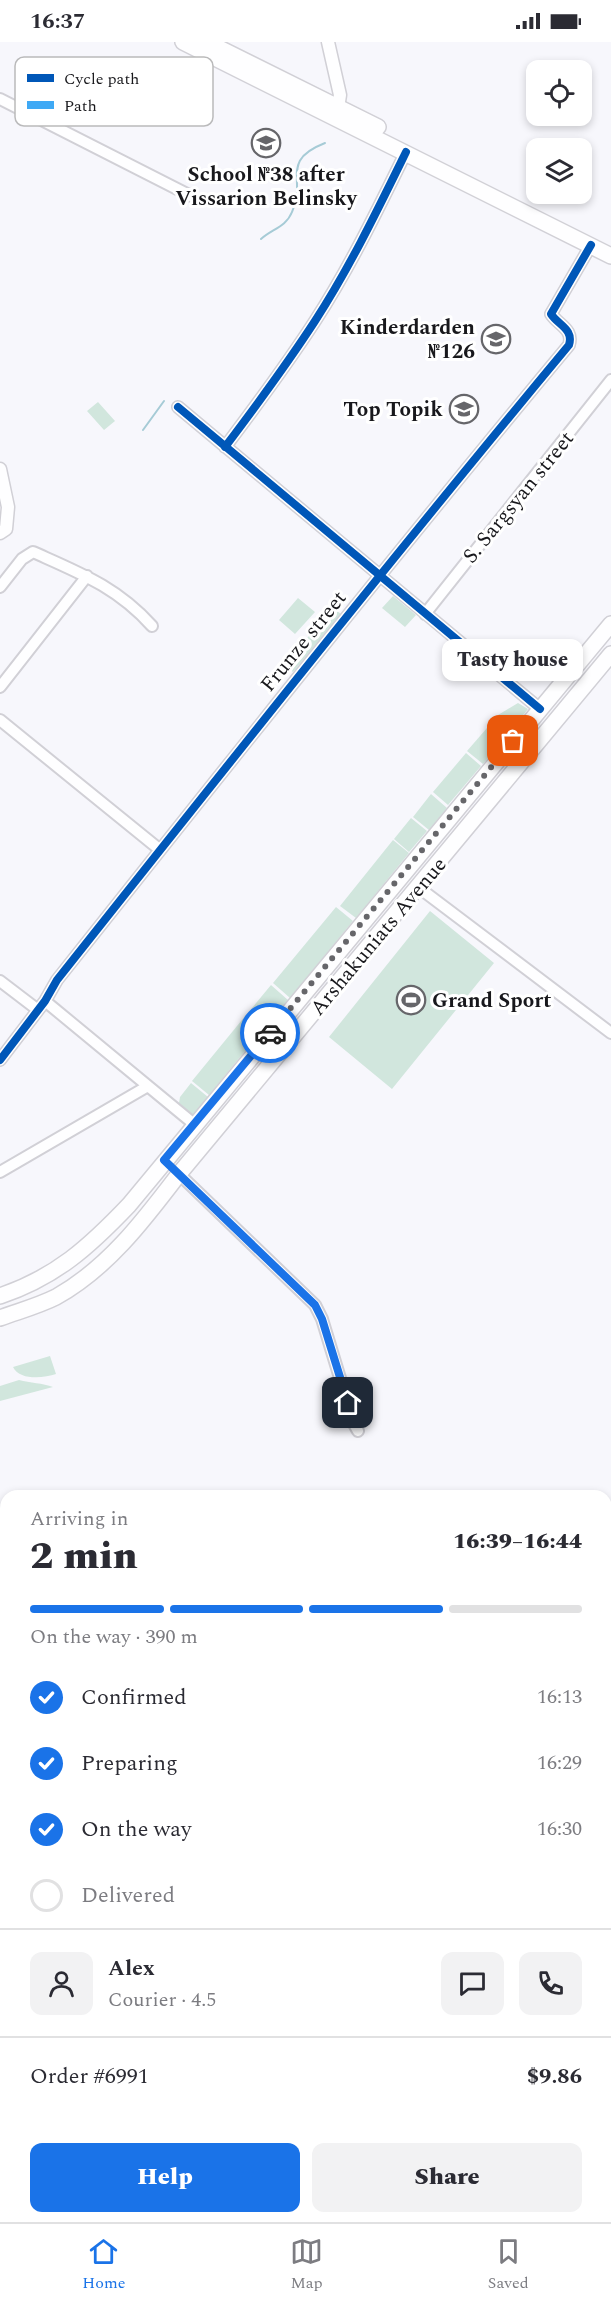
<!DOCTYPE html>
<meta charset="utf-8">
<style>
body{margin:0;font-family:Spectral,serif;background:#f2f2f3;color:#2b2b33;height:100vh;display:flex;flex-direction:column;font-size:22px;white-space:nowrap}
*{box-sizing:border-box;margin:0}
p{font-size:20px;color:#7c7c81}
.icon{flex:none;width:33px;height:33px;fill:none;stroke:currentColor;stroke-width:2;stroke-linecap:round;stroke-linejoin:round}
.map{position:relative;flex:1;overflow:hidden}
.sheet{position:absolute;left:0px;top:1448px;width:612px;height:734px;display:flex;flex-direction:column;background:#fff;border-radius:18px 18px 0 0;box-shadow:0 3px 9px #0003}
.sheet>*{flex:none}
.fabs{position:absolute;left:526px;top:18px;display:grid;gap:12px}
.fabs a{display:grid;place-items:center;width:66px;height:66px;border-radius:12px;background:#fff;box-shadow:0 3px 9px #0003;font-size:30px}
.pin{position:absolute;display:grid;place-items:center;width:51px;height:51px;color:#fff;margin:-26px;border-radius:12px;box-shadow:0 3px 9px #0006}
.courier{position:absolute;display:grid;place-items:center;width:60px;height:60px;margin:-30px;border:4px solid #1a73e8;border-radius:50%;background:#fff;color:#222;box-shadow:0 2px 8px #0007}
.bubble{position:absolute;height:42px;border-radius:12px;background:#fff;box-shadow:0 3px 9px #0003;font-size:20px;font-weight:800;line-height:42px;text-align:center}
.head em{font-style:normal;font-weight:800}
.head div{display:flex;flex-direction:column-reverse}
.head{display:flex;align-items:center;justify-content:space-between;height:102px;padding:0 30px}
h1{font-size:39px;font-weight:800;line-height:45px}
.bar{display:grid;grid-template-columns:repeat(4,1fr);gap:9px 6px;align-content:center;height:72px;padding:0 30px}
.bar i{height:8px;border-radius:4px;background:#e1e1e2}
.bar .on{background:#1a73e8}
.bar p{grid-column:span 4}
.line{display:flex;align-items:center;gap:15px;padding:0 30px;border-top:2px solid #e1e1e2}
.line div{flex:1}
.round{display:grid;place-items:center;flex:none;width:63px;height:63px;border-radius:12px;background:#f2f2f3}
ol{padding:0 30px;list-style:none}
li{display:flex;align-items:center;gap:18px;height:66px}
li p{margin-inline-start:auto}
li .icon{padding:6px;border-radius:50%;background:#1a73e8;color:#fff;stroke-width:4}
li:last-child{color:#7c7c81}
li i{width:33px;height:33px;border:3px solid #e1e1e2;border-radius:50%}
.action{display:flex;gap:12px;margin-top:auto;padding:12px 30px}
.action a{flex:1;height:69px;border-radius:12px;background:#1a73e8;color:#fff;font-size:24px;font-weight:800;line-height:69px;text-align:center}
.action a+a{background:#f2f2f3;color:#2b2b33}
.status{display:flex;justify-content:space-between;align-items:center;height:42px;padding:0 30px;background:#fff;direction:ltr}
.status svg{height:16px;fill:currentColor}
.tabs{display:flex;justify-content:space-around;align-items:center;height:84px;border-top:2px solid #e1e1e2;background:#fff;font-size:16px;color:#7c7c81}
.tabs a{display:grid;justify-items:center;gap:3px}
.tabs .on{color:#1a73e8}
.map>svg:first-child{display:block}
</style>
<div class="status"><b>16:37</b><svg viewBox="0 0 49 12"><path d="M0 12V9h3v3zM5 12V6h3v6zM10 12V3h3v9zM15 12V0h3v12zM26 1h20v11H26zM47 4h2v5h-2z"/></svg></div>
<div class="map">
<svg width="611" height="2180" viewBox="0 0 611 2180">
<rect width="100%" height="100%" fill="#f7f7fc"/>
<path fill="#d1e6dd" d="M98,360L115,379L104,388L87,369Z
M393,554L416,573L405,585L382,566Z
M298,556L315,570L295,592L279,578Z
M333,566L341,572L293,630L284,623Z
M518,661L528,667L504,697L488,684L498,673Z
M487,686L502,699L483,722L467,709Z
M466,711L481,724L448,763L433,750Z
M431,752L447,766L429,788L413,775Z
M411,776L427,789L409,810L394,797Z
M393,798L409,811L356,876L340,864Z
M336,865L353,879L290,956L273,941Z
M430,869L494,921L392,1047L329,995Z
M271,943L288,958L264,986L247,972Z
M246,973L263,987L209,1053L192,1039Z
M191,1041L208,1055L193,1073L179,1061L180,1055Z
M50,1314L56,1332C44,1336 20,1339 13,1325Z
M19,1338C30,1341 43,1341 53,1345L0,1359V1344Z"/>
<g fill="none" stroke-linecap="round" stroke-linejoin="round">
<path stroke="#a6cbd6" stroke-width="2" d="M261,197C272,187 286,185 292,170C307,138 279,119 325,101
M143,388L164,359"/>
<g stroke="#d1d0d6" stroke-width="14">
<path id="minor" d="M0,57L191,154
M178,365L540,667
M225,405C256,364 287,322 315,279C350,225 378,167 406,110
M0,545L22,517L33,510C80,531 117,545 152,584
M425,572L611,338
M0,645L87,534
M0,678L159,807
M418,845L611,991
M0,939L38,968
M45,959L194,1082
M0,1018L45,959L57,938C226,725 395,512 569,303C574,287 558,283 551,272L591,203
M0,1130L148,1044
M179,1132L315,1263L322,1277L354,1382L358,1389
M606,1931L611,1930
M0,2060L6,2059"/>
</g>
<g stroke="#d1d0d6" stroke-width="15">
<path id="tertiary" d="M328,0L340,53L337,72
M0,427L8,465L6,487L0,491"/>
</g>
<g stroke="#d1d0d6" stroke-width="18">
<path id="primary" d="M183,0L611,214
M207,0L378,85
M0,1254C56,1235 89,1205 129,1163L611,582
M0,1276C19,1269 38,1264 56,1255C108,1226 144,1178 179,1132L611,612"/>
</g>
<use href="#minor" stroke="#fefeff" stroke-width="10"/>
<use href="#tertiary" stroke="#fefeff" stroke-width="12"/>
<use href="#primary" stroke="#fefeff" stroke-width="15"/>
<g stroke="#d2d2d3" stroke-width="4.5">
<path id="rail" d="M606,1493L611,1492
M606,1505L611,1504
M0,1608L6,1607
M0,1631L6,1630"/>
</g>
<use href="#rail" stroke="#fff" stroke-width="2" stroke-dasharray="7" stroke-linecap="butt"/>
<path stroke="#3fa9f5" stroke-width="6" stroke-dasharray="12 6" stroke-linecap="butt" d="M606,1931L611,1930
M0,2060L6,2059"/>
<g stroke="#fff" stroke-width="11">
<path id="cycleway" d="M178,365L540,667
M225,405C256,364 287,322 315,279C350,225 378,167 406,110
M0,1018L45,959L57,938C226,725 395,512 569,303C574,287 558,283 551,272L591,203"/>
</g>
<use href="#cycleway" stroke="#0057b8" stroke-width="8"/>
</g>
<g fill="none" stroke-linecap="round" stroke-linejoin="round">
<path stroke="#66666a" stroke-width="6" stroke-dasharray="0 10.8" d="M270,991L513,699"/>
<path stroke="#1a73e8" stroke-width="8" d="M270,991L164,1118L315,1263L322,1277L348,1361"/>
</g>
<defs>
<g id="school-ring" transform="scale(1.5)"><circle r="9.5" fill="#fff" stroke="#66666a" stroke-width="1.5"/><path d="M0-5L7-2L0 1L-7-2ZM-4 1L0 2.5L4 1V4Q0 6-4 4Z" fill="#66666a"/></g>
<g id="stadium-ring" transform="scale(1.5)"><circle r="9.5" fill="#fff" stroke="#66666a" stroke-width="1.5"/><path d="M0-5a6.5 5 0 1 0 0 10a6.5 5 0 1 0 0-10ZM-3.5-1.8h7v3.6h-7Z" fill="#66666a"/></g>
</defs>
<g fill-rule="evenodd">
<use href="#school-ring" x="266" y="101"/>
<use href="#school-ring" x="496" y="297"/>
<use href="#school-ring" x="464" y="367"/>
<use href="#stadium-ring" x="411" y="958"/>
</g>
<g text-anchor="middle" stroke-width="6" stroke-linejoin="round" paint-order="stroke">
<g font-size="21" font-weight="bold" fill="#18181c" stroke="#fff" text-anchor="end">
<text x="266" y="139" text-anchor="middle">School №38 after<tspan x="266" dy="24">Vissarion Belinsky</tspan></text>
<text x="475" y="292">Kinderdarden<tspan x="475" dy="24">№126</tspan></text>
<text x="443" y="374">Top Topik</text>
<text x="432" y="965" text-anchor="start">Grand Sport</text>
</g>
<g font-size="21" fill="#18181c" stroke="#fff">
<text transform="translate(518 455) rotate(-51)" y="7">S. Sargsyan street</text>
<text transform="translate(303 599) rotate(-51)" y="7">Frunze street</text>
<text transform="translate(378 894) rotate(-50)" y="7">Arshakuniats Avenue</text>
</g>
</g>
<rect x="15" y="15" width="198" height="69" rx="9" fill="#fff" stroke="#bababb" stroke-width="1.5"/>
<rect x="27" y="32" width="27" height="8" fill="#0057b8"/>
<rect x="27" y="59" width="27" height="8" fill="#3fa9f5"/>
<g font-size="16" fill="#18181c">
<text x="64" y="42">Cycle path</text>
<text x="64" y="69">Path</text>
</g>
</svg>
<div class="fabs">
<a><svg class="icon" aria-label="locate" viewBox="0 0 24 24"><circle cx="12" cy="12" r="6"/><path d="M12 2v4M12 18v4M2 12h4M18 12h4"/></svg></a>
<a><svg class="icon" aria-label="layers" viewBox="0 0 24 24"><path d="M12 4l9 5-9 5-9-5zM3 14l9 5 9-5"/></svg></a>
</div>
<div class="pin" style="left:513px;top:699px;background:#ea580c"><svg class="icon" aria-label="bag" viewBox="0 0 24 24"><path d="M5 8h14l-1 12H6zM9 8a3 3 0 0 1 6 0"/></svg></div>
<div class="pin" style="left:348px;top:1361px;background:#1f2937"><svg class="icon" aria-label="home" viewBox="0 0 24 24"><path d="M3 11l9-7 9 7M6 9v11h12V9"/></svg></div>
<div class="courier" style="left:270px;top:991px"><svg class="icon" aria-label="car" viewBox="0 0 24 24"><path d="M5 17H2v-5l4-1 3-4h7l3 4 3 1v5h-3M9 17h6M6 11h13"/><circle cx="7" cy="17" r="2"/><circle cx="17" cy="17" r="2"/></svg></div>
<div class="bubble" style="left:442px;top:597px;width:141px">Tasty house</div>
<section class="sheet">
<div class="head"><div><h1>2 min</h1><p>Arriving in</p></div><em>16:39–16:44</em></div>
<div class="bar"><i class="on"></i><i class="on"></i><i class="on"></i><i></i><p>On the way · 390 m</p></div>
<ol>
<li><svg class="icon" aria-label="check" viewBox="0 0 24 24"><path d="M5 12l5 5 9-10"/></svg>Confirmed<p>16:13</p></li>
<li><svg class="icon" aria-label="check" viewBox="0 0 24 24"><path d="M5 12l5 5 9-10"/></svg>Preparing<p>16:29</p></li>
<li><svg class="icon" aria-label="check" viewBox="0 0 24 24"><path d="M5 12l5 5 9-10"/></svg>On the way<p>16:30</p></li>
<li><i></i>Delivered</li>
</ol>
<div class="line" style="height:108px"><a class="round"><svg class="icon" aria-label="person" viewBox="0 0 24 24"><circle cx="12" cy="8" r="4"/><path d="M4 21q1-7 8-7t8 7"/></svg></a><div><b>Alex</b><p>Courier · 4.5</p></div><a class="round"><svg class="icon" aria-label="chat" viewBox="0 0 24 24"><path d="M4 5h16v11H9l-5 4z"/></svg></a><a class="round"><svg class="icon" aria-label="phone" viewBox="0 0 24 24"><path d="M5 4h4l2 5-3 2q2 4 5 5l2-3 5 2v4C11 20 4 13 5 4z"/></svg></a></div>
<div class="line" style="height:78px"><div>Order #6991</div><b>$9.86</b></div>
<div class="action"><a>Help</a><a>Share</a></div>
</section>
</div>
<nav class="tabs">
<a class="on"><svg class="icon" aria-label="home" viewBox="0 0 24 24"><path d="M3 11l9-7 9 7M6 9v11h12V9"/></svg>Home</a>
<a><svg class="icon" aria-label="map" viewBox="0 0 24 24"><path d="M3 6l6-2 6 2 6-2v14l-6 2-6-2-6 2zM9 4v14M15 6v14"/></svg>Map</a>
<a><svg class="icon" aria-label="saved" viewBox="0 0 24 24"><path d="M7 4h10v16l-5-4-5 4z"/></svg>Saved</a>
</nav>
